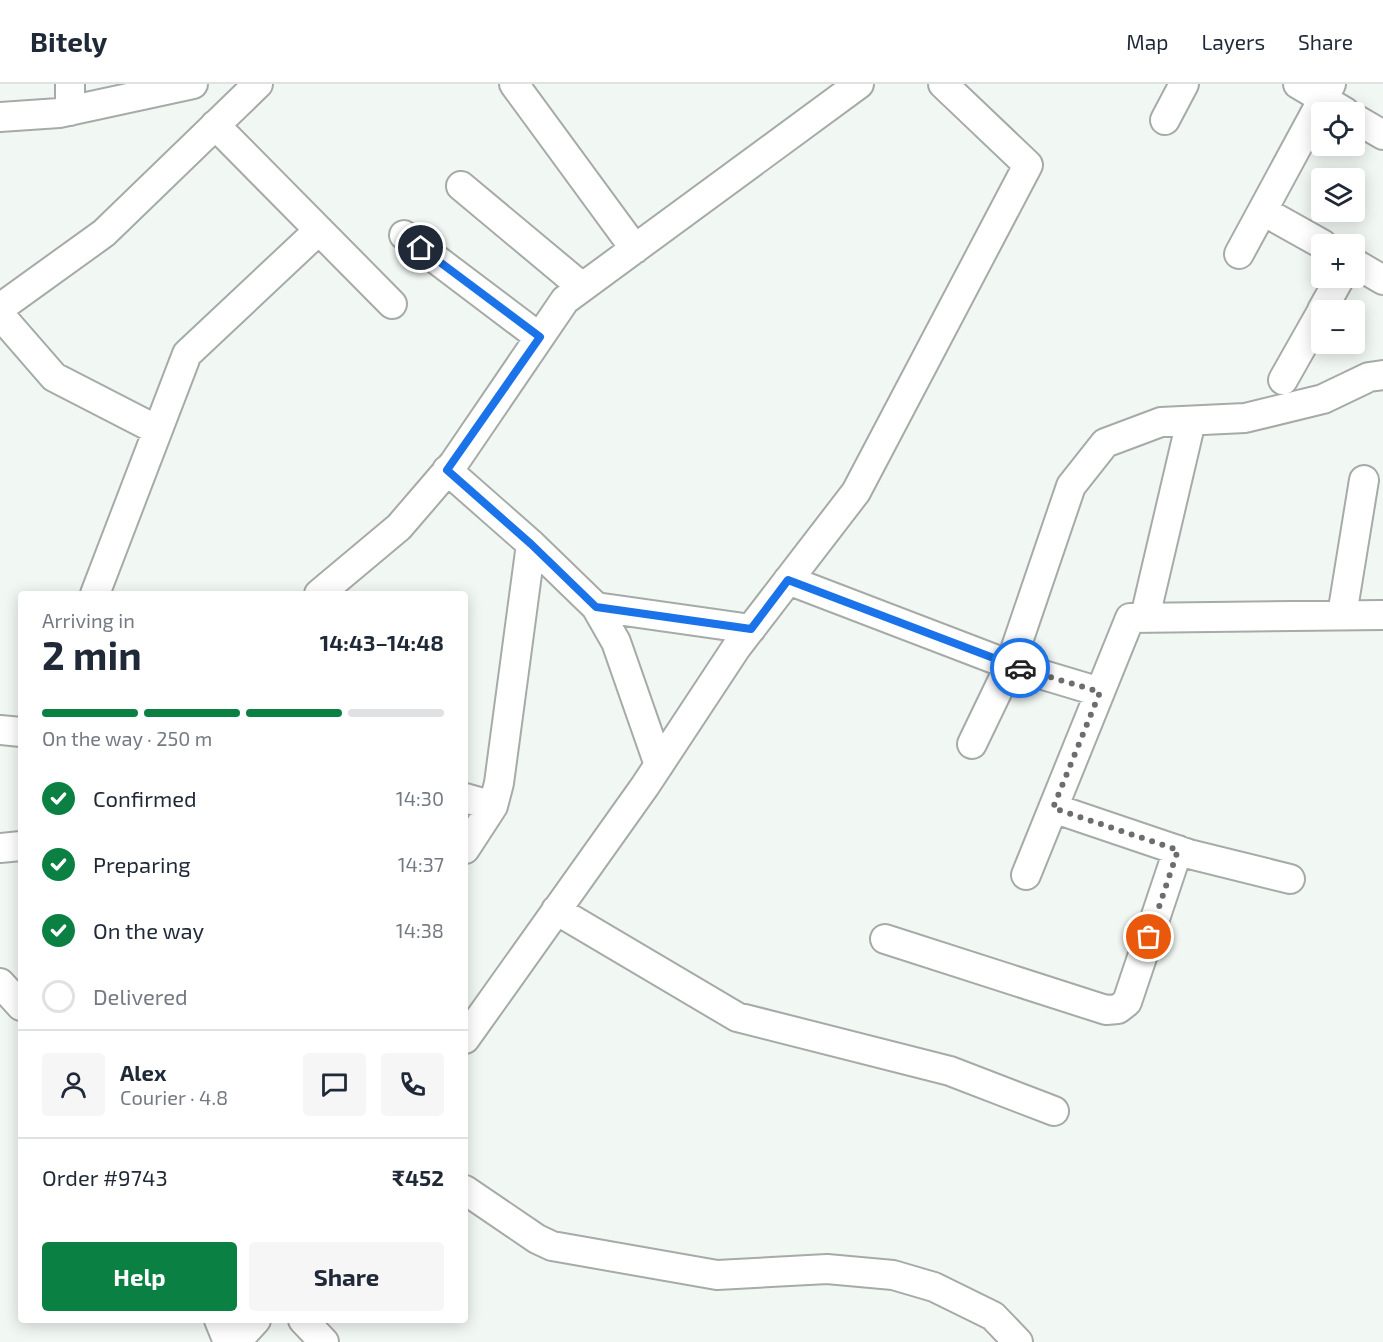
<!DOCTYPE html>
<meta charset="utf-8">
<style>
body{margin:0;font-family:"Exo 2",sans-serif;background:#f6f6f7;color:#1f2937;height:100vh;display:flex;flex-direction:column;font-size:22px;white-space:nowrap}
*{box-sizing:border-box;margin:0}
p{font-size:20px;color:#747a83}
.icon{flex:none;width:33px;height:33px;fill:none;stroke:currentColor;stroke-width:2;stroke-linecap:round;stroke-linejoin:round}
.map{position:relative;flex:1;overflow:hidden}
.details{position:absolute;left:18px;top:507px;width:450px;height:732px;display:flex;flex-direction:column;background:#fff;border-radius:6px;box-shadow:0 3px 15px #0003}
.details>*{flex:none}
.fabs{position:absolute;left:1311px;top:18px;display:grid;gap:12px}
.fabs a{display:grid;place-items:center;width:54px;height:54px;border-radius:6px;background:#fff;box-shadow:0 3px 15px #0003;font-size:30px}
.pin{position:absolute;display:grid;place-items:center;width:51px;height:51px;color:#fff;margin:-26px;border:3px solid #fff;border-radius:50%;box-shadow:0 2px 6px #0007}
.courier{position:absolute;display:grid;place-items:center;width:60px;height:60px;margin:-30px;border:4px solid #1a73e8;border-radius:50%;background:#fff;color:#222;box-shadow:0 2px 8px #0007}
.head em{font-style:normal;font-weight:700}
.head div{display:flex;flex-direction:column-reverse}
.head{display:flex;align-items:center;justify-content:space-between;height:102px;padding:0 24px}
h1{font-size:39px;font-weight:700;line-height:45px}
.bar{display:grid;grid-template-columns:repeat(4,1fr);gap:9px 6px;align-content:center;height:72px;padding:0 24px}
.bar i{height:8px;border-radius:4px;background:#e0e1e3}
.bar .active{background:#0b8043}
.bar p{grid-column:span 4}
.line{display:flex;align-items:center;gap:15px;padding:0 24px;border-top:2px solid #e0e1e3}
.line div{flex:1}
.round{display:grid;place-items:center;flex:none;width:63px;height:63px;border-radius:6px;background:#f6f6f7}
ol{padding:0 24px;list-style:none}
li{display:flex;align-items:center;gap:18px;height:66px}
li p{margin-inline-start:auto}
li .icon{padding:6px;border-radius:50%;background:#0b8043;color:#fff;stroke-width:4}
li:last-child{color:#747a83}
li i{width:33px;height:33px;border:3px solid #e0e1e3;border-radius:50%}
.action{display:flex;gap:12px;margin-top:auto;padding:12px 24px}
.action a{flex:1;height:69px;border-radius:6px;background:#0b8043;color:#fff;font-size:24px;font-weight:700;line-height:69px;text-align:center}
.action a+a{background:#f6f6f7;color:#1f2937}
header{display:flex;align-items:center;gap:36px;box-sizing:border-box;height:84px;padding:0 30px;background:#fff;border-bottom:2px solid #e0e1e3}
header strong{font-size:28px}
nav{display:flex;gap:33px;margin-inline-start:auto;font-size:21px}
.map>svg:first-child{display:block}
</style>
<header>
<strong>Bitely</strong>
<nav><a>Map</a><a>Layers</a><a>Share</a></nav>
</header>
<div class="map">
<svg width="1383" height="1258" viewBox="0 0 1383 1258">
<rect width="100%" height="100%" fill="#f1f7f2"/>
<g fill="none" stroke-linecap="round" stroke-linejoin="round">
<g stroke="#a6aba7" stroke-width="32">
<path id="minor" d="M70,0V27
M514,0L635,165
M1298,0L1345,28
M0,33L59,29L193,0
M1354,34L1383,51
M1165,36L1184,0
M215,41L392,220
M461,102L582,203
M1263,127L1322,160
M404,151L539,253
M1239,170L1331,0
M1354,179L1383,196
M0,224L104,149L258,0
M1322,226L1340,194
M0,231L54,293L157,346
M1283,296L1322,227
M447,386L531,460L596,523L616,558L659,681
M788,496L1010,581L1100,608
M95,510L187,270L319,146
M319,510L399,443L454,379L565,216L859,0
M596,523L751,545
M1342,531L1364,396
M1145,533L1191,337
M0,646L21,648
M972,660L1010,581L1071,402L1105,359L1161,338L1245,334L1323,315L1369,293L1383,291
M465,714L493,722
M1053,724L1189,770L1290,795
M0,764L21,762
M465,765L493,722L499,699L531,460
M1026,791L1130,534L1383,531
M556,826L737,933L950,987L1054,1027
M885,855L1106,926L1118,925L1127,918L1178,766
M0,899L21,922
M465,955L645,702L736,564L856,408L1028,81L943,0
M465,1106L537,1155L552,1162L717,1191L827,1185L893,1191L934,1203L993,1232L1018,1258
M219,1236L228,1258
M303,1236L324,1258
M236,1258L256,1236"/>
</g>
<use href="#minor" stroke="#fff" stroke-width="28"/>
</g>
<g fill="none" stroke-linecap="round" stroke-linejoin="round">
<path stroke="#6b6e6b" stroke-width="6" stroke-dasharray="0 10.8" d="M1020,584L1100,608L1053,724L1178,766L1149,853"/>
<path stroke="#1a73e8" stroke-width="8" d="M421,164L540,253L447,386L531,460L596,523L751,545L788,496L1020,584"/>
</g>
</svg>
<div class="fabs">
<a><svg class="icon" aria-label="locate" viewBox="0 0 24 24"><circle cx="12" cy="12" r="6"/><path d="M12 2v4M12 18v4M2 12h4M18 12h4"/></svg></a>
<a><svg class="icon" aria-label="layers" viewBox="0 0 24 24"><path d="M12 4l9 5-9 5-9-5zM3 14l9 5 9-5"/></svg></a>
<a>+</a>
<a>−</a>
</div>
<div class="pin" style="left:1149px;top:853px;background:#ea580c"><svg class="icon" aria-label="bag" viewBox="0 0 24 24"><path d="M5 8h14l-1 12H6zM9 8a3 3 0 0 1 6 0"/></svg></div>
<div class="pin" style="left:421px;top:164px;background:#1f2937"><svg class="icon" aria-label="home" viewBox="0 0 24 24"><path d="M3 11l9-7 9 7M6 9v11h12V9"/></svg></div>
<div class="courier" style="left:1020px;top:584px"><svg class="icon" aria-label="car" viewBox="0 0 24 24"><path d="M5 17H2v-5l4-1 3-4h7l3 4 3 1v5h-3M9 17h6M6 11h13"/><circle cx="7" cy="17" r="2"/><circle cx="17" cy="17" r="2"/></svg></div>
<section class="details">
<div class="head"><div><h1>2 min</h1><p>Arriving in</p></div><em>14:43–14:48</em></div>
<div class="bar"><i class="active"></i><i class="active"></i><i class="active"></i><i></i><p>On the way · 250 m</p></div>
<ol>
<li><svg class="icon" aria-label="check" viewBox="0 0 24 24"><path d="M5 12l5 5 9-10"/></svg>Confirmed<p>14:30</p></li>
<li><svg class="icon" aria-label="check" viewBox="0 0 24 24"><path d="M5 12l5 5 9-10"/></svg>Preparing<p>14:37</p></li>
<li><svg class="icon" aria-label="check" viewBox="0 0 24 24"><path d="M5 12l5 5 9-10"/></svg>On the way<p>14:38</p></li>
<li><i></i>Delivered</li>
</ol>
<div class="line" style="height:108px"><a class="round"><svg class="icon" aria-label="person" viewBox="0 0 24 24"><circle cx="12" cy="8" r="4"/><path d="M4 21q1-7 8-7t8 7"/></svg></a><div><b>Alex</b><p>Courier · 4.8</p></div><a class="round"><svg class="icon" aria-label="chat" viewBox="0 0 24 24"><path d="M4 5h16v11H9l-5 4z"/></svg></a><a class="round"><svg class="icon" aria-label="phone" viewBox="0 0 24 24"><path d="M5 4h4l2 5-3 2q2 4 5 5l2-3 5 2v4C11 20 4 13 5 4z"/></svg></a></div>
<div class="line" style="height:78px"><div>Order #9743</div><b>₹452</b></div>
<div class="action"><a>Help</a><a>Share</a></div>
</section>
</div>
